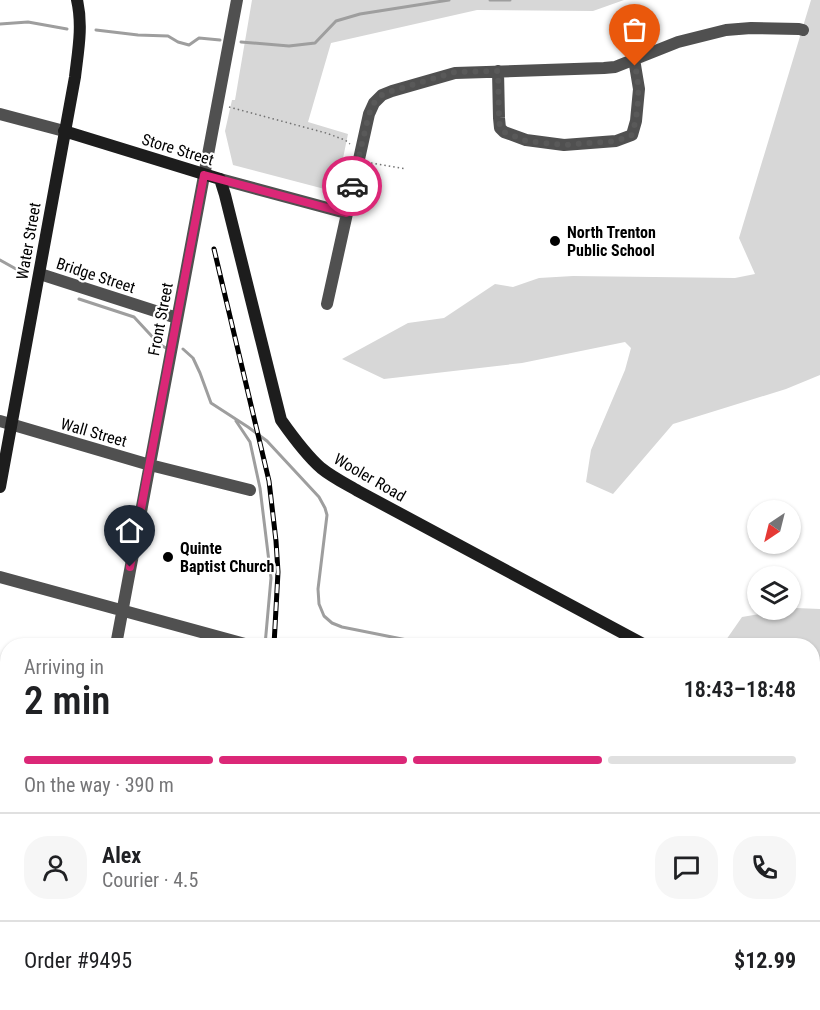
<!DOCTYPE html>
<meta charset="utf-8">
<style>
body{margin:0;font-family:"Roboto Condensed",sans-serif;background:#f6f6f6;color:#202124;height:100vh;display:flex;flex-direction:column;font-size:22px;white-space:nowrap}
*{box-sizing:border-box;margin:0}
p{font-size:20px;color:#757577}
.icon{flex:none;width:33px;height:33px;fill:none;stroke:currentColor;stroke-width:2;stroke-linecap:round;stroke-linejoin:round}
.map{position:relative;flex:1;overflow:hidden}
.sheet{position:absolute;left:0px;top:638px;width:820px;height:374px;display:flex;flex-direction:column;background:#fff;border-radius:24px 24px 0 0;box-shadow:0 2px 4px #0004}
.sheet>*{flex:none}
.needle{width:39px;rotate:215deg}
.tools{position:absolute;left:747px;top:500px;display:grid;gap:12px}
.tools a{display:grid;place-items:center;width:54px;height:54px;border-radius:50%;background:#fff;box-shadow:0 2px 4px #0004;font-size:30px}
.pin{position:absolute;display:grid;place-items:center;width:51px;height:51px;color:#fff;margin:-62px -26px;border-radius:50% 50% 50% 0;rotate:-45deg;box-shadow:0 0 6px #0007}
.pin .icon{rotate:45deg}
.courier{position:absolute;display:grid;place-items:center;width:60px;height:60px;margin:-30px;border:4px solid #db2777;border-radius:50%;background:#fff;color:#222;box-shadow:0 2px 8px #0007}
.headline em{font-style:normal;font-weight:600}
.headline div{display:flex;flex-direction:column-reverse}
.headline{display:flex;align-items:center;justify-content:space-between;height:102px;padding:0 24px}
h1{font-size:39px;font-weight:600;line-height:45px}
.bar{display:grid;grid-template-columns:repeat(4,1fr);gap:9px 6px;align-content:center;height:72px;padding:0 24px}
.bar i{height:8px;border-radius:4px;background:#e0e0e0}
.bar .on{background:#db2777}
.bar p{grid-column:span 4}
.line{display:flex;align-items:center;gap:15px;padding:0 24px;border-top:2px solid #e0e0e0}
.line div{flex:1}
.round{display:grid;place-items:center;flex:none;width:63px;height:63px;border-radius:24px;background:#f6f6f6}
.map>svg:first-child{display:block}
</style>
<div class="map">
<svg width="820" height="1010" viewBox="0 0 820 1010">
<rect width="100%" height="100%" fill="#fff"/>
<path fill="#d7d7d7" d="M252,0H624L593,11L477,10L331,43L308,122L348,134L336,192L233,165L225,131L232,100H235Z
M811,0H820V375L786,389L673,424L613,494L586,482L591,450L625,370L631,348L625,342L522,363L384,379L342,359L408,323L444,318L495,284L513,287L539,278L573,276L735,278L755,274L739,238Z
M796,608L820,609V722L813,719V645H727L726,640L742,617Z"/>
<g fill="none" stroke-linecap="round" stroke-linejoin="round">
<path stroke="#9e9e9e" stroke-width="3" d="M490,0H510
M0,24L28,22L67,29
M96,30L138,35L168,36L178,42L189,45L199,38L220,40
M241,42L289,46L315,43L336,21L360,14L449,0
M0,260L25,274
M79,299L134,317L159,344L166,348
M183,349L193,358L200,373L211,403L248,427L267,441L319,497L325,508L327,515L318,589L319,604L324,616L332,623L342,627L432,645
M236,421L250,442L260,488L271,578L265,645
M813,685L820,686
M101,1010L108,1004"/>
<path stroke="#727272" stroke-width="1.5" stroke-dasharray="1.5 3" stroke-linecap="butt" d="M229,107L326,133L345,140L350,144
M371,163L406,169"/>
<path stroke="#505050" stroke-width="12" d="M498,71L499,118L500,128L504,132L526,140L564,145L616,141L632,135L636,121L639,89L634,59
M0,114L64,131
M220,179L346,213
M40,274L177,318
M327,304L369,114L374,103L382,95L392,91L455,73L604,68L615,67L678,42L726,30L751,28L799,29L803,30
M0,421L150,465L250,490
M0,577L245,644
M116,645L237,0
M0,728L8,731
M813,1010L820,987"/>
<path stroke="#1d1d1d" stroke-width="12" d="M64,131L220,179L225,195L281,420C293,437 306,455 321,468C332,477 346,484 358,491L645,645
M0,487L75,77C78,51 83,26 77,0
M813,924L820,936
M813,961L820,963
M421,1010L437,1004"/>
<g stroke="#000" stroke-width="5">
<path id="rail" d="M214,249L269,481L276,541L278,572L274,645
M813,768L820,765
M159,1010L165,1004
M232,1010L247,1004
M250,1010L265,1004"/>
</g>
<use href="#rail" stroke="#fff" stroke-width="3" stroke-dasharray="9" stroke-linecap="butt"/>
</g>
<g fill="none" stroke-linecap="round" stroke-linejoin="round">
<path stroke="#595959" stroke-width="6" stroke-dasharray="0 10.8" d="M352,186L369,114L374,103L382,95L392,91L455,72L498,71L499,118L500,128L504,132L526,141L564,145L616,141L632,135C638,113 641,89 635,66"/>
<path stroke="#db2777" stroke-width="8" d="M130,567L204,175L346,213L352,186"/>
</g>
<g fill="#000" stroke="#fff" stroke-width="2">
<circle cx="555" cy="241" r="6"/>
<circle cx="168" cy="557" r="6"/>
</g>
<g text-anchor="middle" stroke-width="4.5" stroke-linejoin="round" paint-order="stroke">
<g font-size="16" fill="#000" stroke="#fff">
<text transform="translate(178 149) rotate(17)" y="6">Store Street</text>
<text transform="translate(28 241) rotate(-80)" y="6">Water Street</text>
<text transform="translate(96 275) rotate(18)" y="6">Bridge Street</text>
<text transform="translate(160 319) rotate(-79)" y="6">Front Street</text>
<text transform="translate(94 432) rotate(16)" y="6">Wall Street</text>
<text transform="translate(370 477) rotate(30)" y="6">Wooler Road</text>
</g>
<g font-size="16" font-weight="bold" fill="#000" stroke="#fff" text-anchor="start">
<text x="567" y="238">North Trenton<tspan x="567" dy="18">Public School</tspan></text>
<text x="180" y="554">Quinte<tspan x="180" dy="18">Baptist Church</tspan></text>
</g>
</g>
</svg>
<div class="tools">
<a><svg class="needle" viewBox="-14 -14 28 28"><path d="M0-13l5 13h-10z" fill="#e53935"/><path d="M0 13l5-13h-10z" fill="#757577"/></svg></a>
<a><svg class="icon" aria-label="layers" viewBox="0 0 24 24"><path d="M12 4l9 5-9 5-9-5zM3 14l9 5 9-5"/></svg></a>
</div>
<div class="pin" style="left:635px;top:66px;background:#ea580c"><svg class="icon" aria-label="bag" viewBox="0 0 24 24"><path d="M5 8h14l-1 12H6zM9 8a3 3 0 0 1 6 0"/></svg></div>
<div class="pin" style="left:130px;top:567px;background:#1f2937"><svg class="icon" aria-label="home" viewBox="0 0 24 24"><path d="M3 11l9-7 9 7M6 9v11h12V9"/></svg></div>
<div class="courier" style="left:352px;top:186px"><svg class="icon" aria-label="car" viewBox="0 0 24 24"><path d="M5 17H2v-5l4-1 3-4h7l3 4 3 1v5h-3M9 17h6M6 11h13"/><circle cx="7" cy="17" r="2"/><circle cx="17" cy="17" r="2"/></svg></div>
<section class="sheet">
<div class="headline"><div><h1>2 min</h1><p>Arriving in</p></div><em>18:43–18:48</em></div>
<div class="bar"><i class="on"></i><i class="on"></i><i class="on"></i><i></i><p>On the way · 390 m</p></div>
<div class="line" style="height:108px"><a class="round"><svg class="icon" aria-label="person" viewBox="0 0 24 24"><circle cx="12" cy="8" r="4"/><path d="M4 21q1-7 8-7t8 7"/></svg></a><div><b>Alex</b><p>Courier · 4.5</p></div><a class="round"><svg class="icon" aria-label="chat" viewBox="0 0 24 24"><path d="M4 5h16v11H9l-5 4z"/></svg></a><a class="round"><svg class="icon" aria-label="phone" viewBox="0 0 24 24"><path d="M5 4h4l2 5-3 2q2 4 5 5l2-3 5 2v4C11 20 4 13 5 4z"/></svg></a></div>
<div class="line" style="height:78px"><div>Order #9495</div><b>$12.99</b></div>
</section>
</div>
